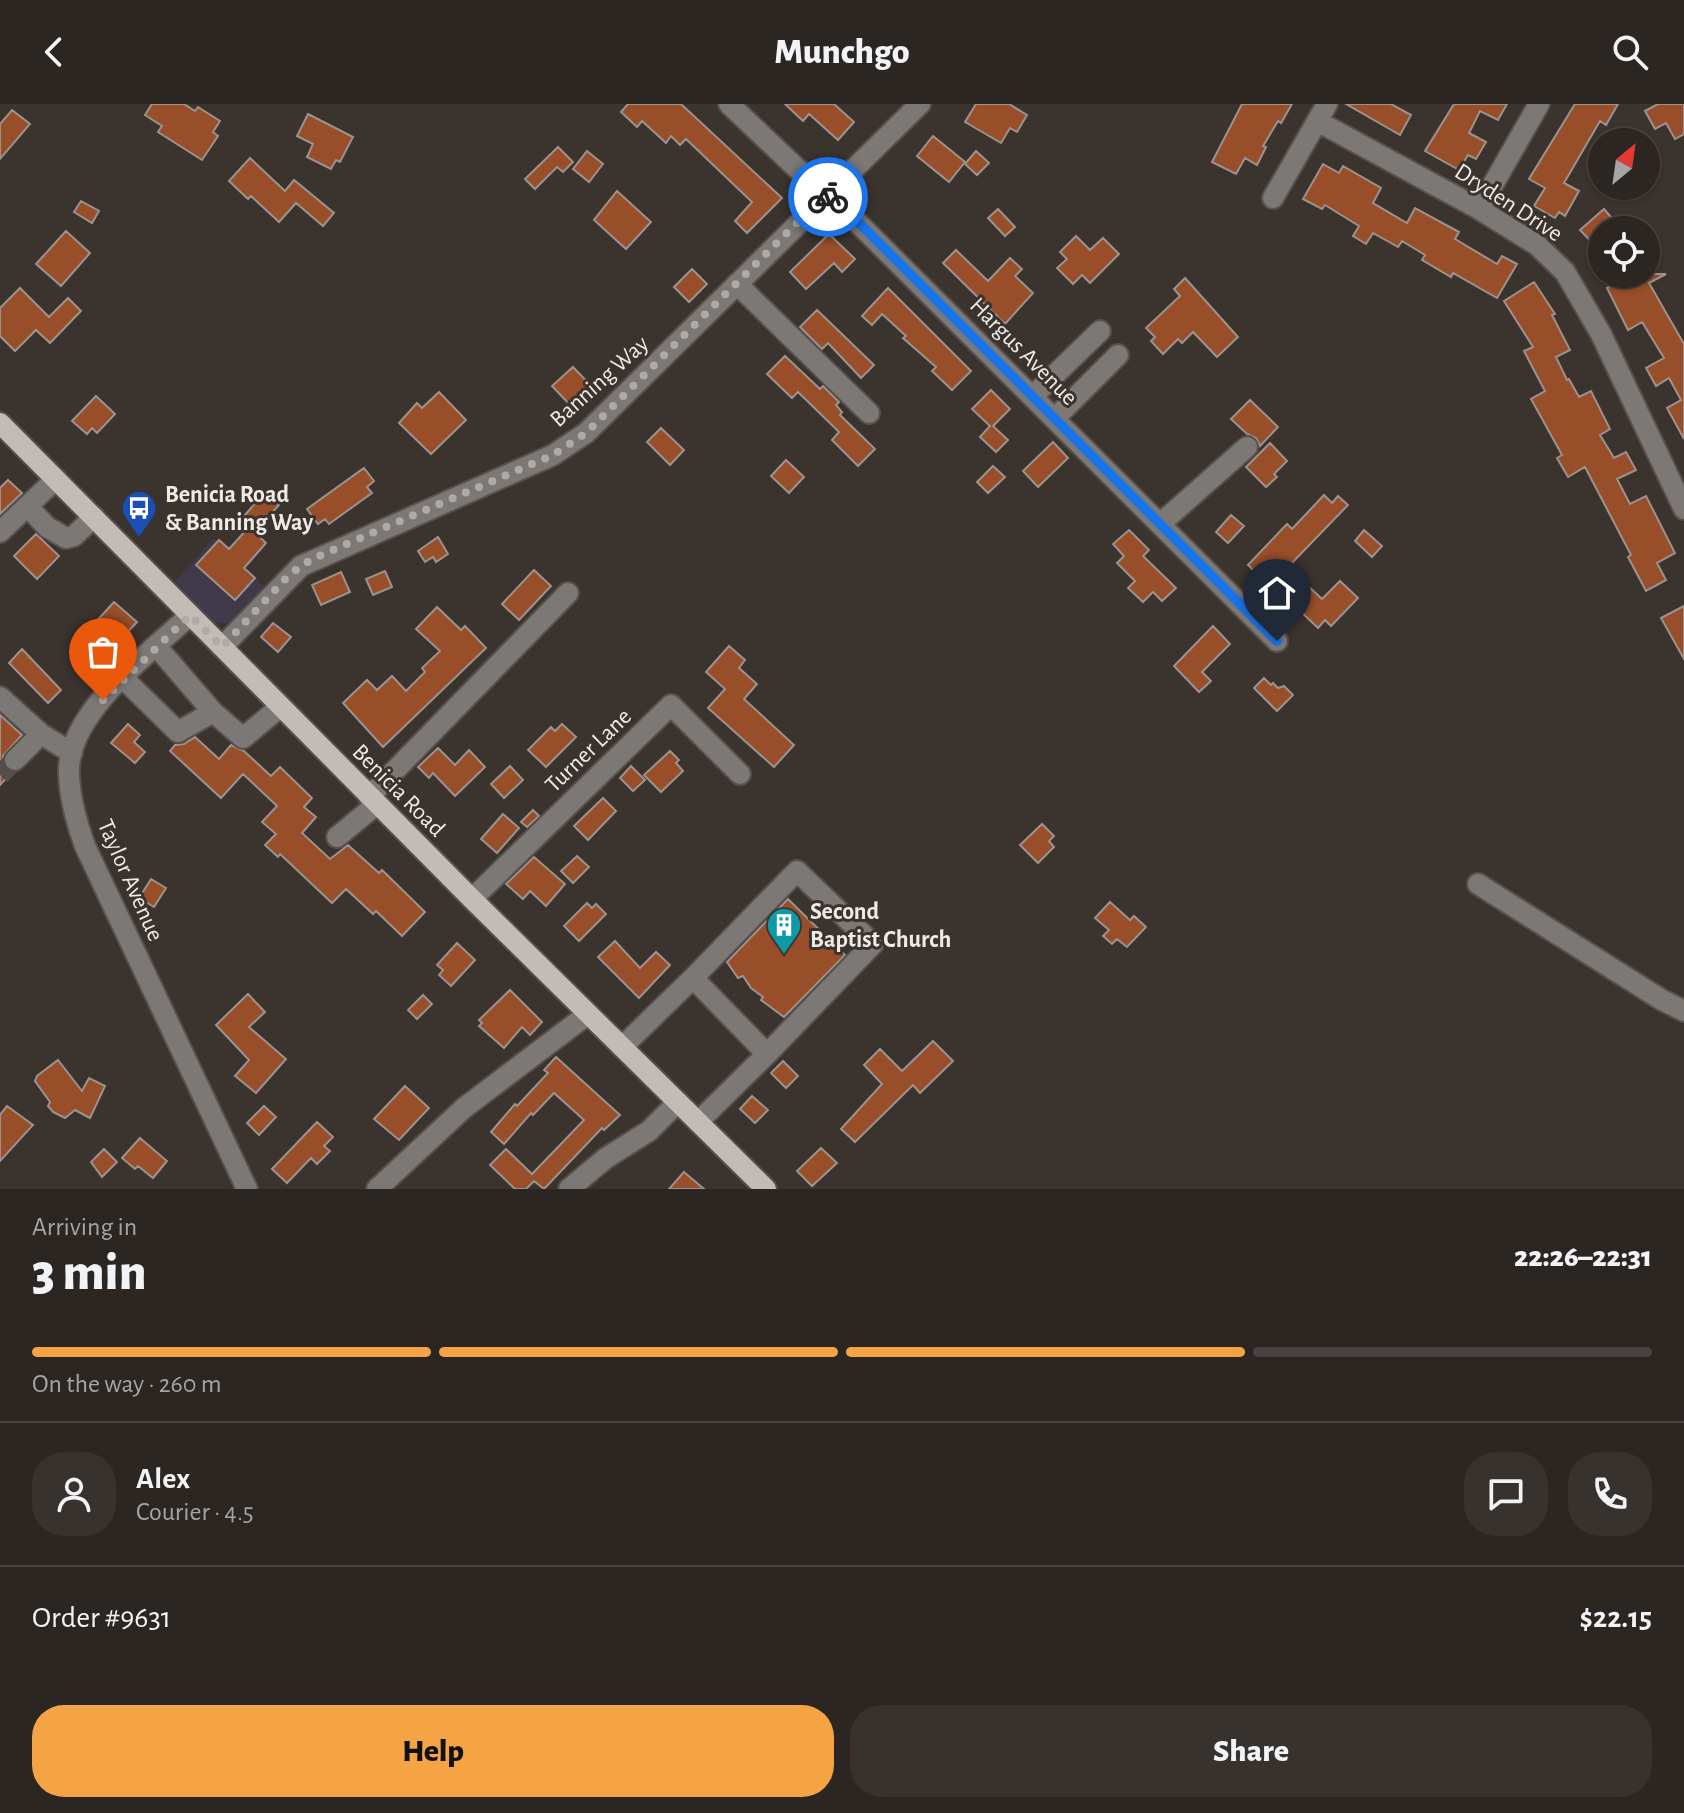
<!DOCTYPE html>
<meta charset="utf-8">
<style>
body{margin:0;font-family:"Alegreya Sans",sans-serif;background:#38322f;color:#f1f3f6;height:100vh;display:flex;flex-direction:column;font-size:30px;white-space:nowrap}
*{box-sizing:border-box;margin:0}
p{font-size:26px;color:#a6a5a5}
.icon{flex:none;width:44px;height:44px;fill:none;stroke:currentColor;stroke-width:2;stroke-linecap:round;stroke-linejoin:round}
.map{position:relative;height:1085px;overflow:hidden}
.drawer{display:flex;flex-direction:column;background:#2c2622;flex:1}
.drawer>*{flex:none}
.needle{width:52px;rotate:29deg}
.fabs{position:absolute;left:1588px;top:24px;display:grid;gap:16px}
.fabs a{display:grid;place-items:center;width:72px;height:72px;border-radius:50%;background:#2c2622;box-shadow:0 2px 6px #0004,0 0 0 2px #484340;font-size:40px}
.pin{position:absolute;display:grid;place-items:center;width:68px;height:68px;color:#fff;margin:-82px -34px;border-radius:50% 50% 50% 0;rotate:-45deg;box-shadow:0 0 8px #0007}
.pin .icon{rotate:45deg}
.courier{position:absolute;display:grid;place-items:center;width:80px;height:80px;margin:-40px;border:6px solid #1a73e8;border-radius:50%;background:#fff;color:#222;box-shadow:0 2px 10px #0007}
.head em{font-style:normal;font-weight:800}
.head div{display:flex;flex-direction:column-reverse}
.head{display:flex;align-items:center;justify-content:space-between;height:136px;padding:0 32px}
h1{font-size:52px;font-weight:800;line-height:60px}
.bar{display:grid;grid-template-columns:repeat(4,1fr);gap:12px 8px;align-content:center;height:96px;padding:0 32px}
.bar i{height:10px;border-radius:6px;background:#484340}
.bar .selected{background:#f4a444}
.bar p{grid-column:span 4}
.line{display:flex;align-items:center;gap:20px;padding:0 32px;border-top:2px solid #484340}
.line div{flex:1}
.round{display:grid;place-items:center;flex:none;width:84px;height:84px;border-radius:32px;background:#38322f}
.cta{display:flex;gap:16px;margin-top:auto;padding:16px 32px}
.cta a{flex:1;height:92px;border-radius:32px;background:#f4a444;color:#111;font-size:32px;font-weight:800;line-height:92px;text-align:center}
.cta a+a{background:#38322f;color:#f1f3f6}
header{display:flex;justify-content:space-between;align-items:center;height:104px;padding:0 32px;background:#2c2622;font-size:36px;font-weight:800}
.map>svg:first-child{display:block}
</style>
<header><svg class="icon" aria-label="back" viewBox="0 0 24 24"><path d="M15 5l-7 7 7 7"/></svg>Munchgo<svg class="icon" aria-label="search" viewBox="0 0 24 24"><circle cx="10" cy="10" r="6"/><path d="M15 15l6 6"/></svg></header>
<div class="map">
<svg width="1684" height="1085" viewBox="0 0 1684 1085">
<rect width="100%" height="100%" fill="#3b332e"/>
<path fill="#3f394a" d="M214,434L267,485L235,520L213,518L175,477Z"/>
<path fill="#984e29" stroke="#9c928d" stroke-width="2" d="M152,0H184L195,7L198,3L220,17L213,28L218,32L202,56L158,28L162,22L145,11Z
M628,0H681L782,94L747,129L735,117L752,98L686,35L680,41L671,32L666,39L642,17L637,23L621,8Z
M785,0H834L854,18L838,36L809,10L803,17Z
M976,0H1009L1027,11L1017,28L1010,24L1001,39L965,18Z
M1242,0H1292L1281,19L1278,17L1263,42L1266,43L1257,61L1245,54L1236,70L1212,58Z
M1346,0H1391L1411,11L1400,31Z
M1454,0H1507L1498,16L1480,7L1469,29L1486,38L1476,55L1468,51L1459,66L1425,47Z
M1575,0H1618L1606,21L1600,17L1564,79L1579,87L1565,112L1559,108L1555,114L1534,102L1545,84L1529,75Z
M1658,0H1684V30L1675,35L1666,19L1655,25L1645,7Z
M12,6L30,20L0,55V20Z
M308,10L353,33L340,58L336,56L331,65L307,53L313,40L297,32Z
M933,32L965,58L949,78L917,52Z
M558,43L573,58L563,68L557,63L535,85L525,75Z
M587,47L603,60L589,78L573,65Z
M976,47L989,59L977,71L965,60Z
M250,54L285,87L294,76L334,109L323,122L296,99L279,118L251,92L248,95L229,77Z
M1323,60L1339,69L1343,62L1381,84L1373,99L1407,119L1415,104L1459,128L1455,135L1497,160L1502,152L1517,160L1497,194L1453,169L1451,173L1422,156L1425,151L1402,137L1398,143L1373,129L1366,140L1353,132L1359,122L1325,101L1322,105L1303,95Z
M617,87L651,118L626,145L594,116Z
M81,97L99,107L92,119L74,108Z
M998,105L1015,123L1005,132L988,114Z
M1604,105L1622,126H1602V149L1580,126Z
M66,127L90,149L61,182L36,160Z
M829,130L855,155L842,168L834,159L806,185L790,168Z
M1076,132L1090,146L1103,134L1119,150L1090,179L1082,171L1073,180L1057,164L1067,155L1060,148Z
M956,146L988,177L1010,154L1022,165L1015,172L1033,189L1005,220L943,159Z
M692,165L707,180L689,198L674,183Z
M1620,170H1666L1649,179L1684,240V335L1667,304L1681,296L1669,274L1656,282L1646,264L1664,254L1642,218L1628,226L1607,184L1624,175Z
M1185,174L1238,233L1217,253L1193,228L1182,239L1178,235L1163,250L1151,237L1155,233L1146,224L1180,192L1174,185Z
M1534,178L1555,210L1552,211L1570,246L1556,253L1567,276L1569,275L1579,293L1591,287L1610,325L1600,331L1614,354L1626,348L1636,366L1617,375L1630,400L1646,392L1675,449L1657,459L1666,476L1646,487L1628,453L1631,451L1585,363L1568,373L1557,354L1562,351L1531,295L1545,287L1524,247L1533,243L1504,197Z
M20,184L49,213L68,194L81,207L50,239L36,226L15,247L0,232V204Z
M888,184L971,267L952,286L932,267L936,263L903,234L906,232L882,210L872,221L862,212Z
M817,206L874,261L861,274L828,239L822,245L800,223Z
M785,252L820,285L823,282L839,298L836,301L842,308L840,311L875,345L858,362L832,336L839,328L798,288L792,294L767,270Z
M573,263L596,287L575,306L552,282Z
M991,286L1010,305L993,322L1008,336L996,348L980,333L990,322L972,305Z
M439,288L466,316L431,350L399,319L417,299L422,304Z
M96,292L115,310L97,329L92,324L87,330L72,317Z
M1250,296L1278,323L1260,342L1256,334L1247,330L1231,315Z
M661,324L684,346L670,361L647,338Z
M1053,338L1068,354L1038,383L1023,367Z
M1270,339L1287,357L1274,370L1277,373L1266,383L1246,363Z
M786,356L804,373L789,389L771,372Z
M993,362L1005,373L988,389L977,378Z
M364,364L374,377L367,383L372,389L329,420L325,415L318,420L307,405Z
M8,376L22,389L0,410V384Z
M265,388L279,401L259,423L245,411Z
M1324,391L1332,399L1338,392L1348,401L1288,463L1322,495L1340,477L1358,494L1331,522L1325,516L1318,524L1293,500L1287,505L1270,489L1274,486L1248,461L1287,420L1292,425Z
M1231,411L1244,422L1228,439L1216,428Z
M249,423L266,439L244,464L255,474L235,496L196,461L219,436L229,445Z
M1129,426L1149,446L1143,452L1176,484L1162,497L1153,488L1143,498L1128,484L1135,477L1117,459L1124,452L1113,440Z
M1364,426L1382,442L1372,453L1355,437Z
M36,430L59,452L37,475L14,452Z
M438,433L448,450L436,458L433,453L425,458L418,447Z
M534,466L551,482L519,516L502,500Z
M385,467L392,483L373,491L366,475Z
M341,468L350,488L321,501L312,481Z
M114,498L137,518L106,551L84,531Z
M1684,502V555L1661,514Z
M437,503L461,526L465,522L486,544L383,643L343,599L367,576L377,586L392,572L406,587L425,568L422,564L440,547L416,525Z
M273,519L291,533L278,548L261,533Z
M1213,522L1230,540L1202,568L1211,577L1199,588L1174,562Z
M729,542L745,556L739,564L757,580L744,595L794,641L774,663L708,604L725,585L706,568Z
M22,545L61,586L48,599L9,559Z
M1264,574L1271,581L1273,579L1278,584L1284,582L1293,591L1277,607L1254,584Z
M0,611L22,631L3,652V660L12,668L0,681Z
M128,620L140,631L134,638L145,648L135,659L111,639Z
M562,620L576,633L546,663L528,646L551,623L555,627Z
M195,633L219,655L231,641L244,647L271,672L280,663L312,694L304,703L316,713L302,729L330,755L348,741L379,769L382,766L425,808L402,832L376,807L373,810L346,785L332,799L280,750L278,753L265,741L276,730L262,718L277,702L243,670L221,694L170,647L175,641L184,640Z
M438,644L455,661L469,646L485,663L455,692L433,669L429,674L418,663Z
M670,647L679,656L676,659L683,667L661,688L644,671Z
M510,662L523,676L504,694L491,680Z
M631,662L645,676L633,687L620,674Z
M603,694L616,707L588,736L574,722Z
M533,706L539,712L527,723L521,718Z
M503,710L519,724L497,749L481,735Z
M1042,720L1054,732L1049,737L1054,743L1038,759L1020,741Z
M577,752L589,763L573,779L561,767Z
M534,753L565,780L546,802L530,787L523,795L506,780Z
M151,775L166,784L154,803L139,794Z
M788,795L845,851L784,913L761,896L763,893L751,884L743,872L738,874L727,858Z
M1110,798L1130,816L1134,812L1146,823L1127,843L1117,835L1112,840L1103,832L1109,826L1095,814Z
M587,799L592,804L596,800L606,810L579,837L564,822Z
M615,837L640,864L656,848L670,861L639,894L598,853Z
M457,839L475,856L451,882L439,871L443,866L437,861Z
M510,886L542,918L530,931L522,923L504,944L479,922L482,919L479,916Z
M248,890L265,908L249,923L286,955L256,989L235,972L249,956L216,921Z
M423,891L432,900L417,915L408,906Z
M933,937L953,957L920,989L913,981L855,1038L841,1025L882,980L864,961L880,945L902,967Z
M556,953L620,1011L604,1026L602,1024L544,1085L534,1077L526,1085H515L490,1061L506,1045L532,1070L584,1016L554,989L533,1011L531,1009L504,1040L491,1028L515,1000L517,1002L548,969L544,966Z
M58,956L82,987L89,974L105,982L90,1014L75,1006L65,1014L53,1008L48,1002L50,998L35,977L37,972Z
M783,957L798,972L786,984L771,969Z
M405,982L429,1004L399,1036L374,1015Z
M752,992L768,1006L755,1019L740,1005Z
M7,1002L33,1021L0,1057V1011Z
M264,1002L276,1013L259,1031L247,1019Z
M317,1018L333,1033L324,1042L330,1047L317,1060L311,1054L287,1079L272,1065Z
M140,1034L167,1057L153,1074L138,1062L135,1065L122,1054Z
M821,1044L837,1059L812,1082L797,1067Z
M104,1045L117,1058L102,1073L91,1058Z
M684,1068L704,1085H669Z"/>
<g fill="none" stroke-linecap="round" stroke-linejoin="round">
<path stroke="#564e4a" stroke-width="20" stroke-dasharray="20 10" stroke-linecap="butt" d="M0,671L15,656"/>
<g stroke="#58504c" stroke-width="24">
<path id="minor" d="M729,0L825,91L839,100L1277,537
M1317,17L1479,105L1537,141L1565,168L1601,230L1684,405
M1273,94L1327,0
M1479,105L1539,0
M737,180L869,309
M1033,292L1100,227
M1055,314L1118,251
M27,402L47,423L66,434L74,432L94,413
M1160,420L1247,343
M0,428L56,375
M190,511C150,549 73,604 69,663C68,690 76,717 85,742L247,1085
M222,543L301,462L553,351L586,329L920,0
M123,574L178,628L213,608L157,543
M0,593L41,630L72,649
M213,608L243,634L280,603
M15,656L41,630
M369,693L568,489
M337,733L377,700
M1478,780L1662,896L1684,907
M472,795L671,601L740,670
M693,874L797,767L873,840L767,950
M622,943L693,874L767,950L698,1018
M377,1085L464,1004L588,910
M569,1085L606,1054L649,1027L678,998"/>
</g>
<g stroke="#58504c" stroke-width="24">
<path id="major" d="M0,319L472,795L766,1085"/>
</g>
<use href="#minor" stroke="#7c7876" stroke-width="20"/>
<use href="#major" stroke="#c3bbb5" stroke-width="20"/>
</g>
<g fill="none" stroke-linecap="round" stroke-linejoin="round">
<path stroke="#b0aaa6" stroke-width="8" stroke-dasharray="0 14.4" d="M103,596L190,511L222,543L290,470L312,455L553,351L586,329L825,91L828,93"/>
<path stroke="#1a73e8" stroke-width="10" d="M828,93L839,100L861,121L1277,537"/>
</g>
<defs>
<g id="bus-pin" transform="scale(1.8)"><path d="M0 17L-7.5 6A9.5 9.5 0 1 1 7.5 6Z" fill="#1a4fb4" stroke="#3b332e"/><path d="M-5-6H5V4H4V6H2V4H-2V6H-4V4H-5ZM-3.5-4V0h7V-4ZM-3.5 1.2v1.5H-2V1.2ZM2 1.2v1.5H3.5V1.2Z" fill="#fff"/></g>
<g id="building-pin" transform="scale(1.8)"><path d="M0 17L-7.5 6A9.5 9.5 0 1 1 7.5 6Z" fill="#0f9aa8" stroke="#3b332e"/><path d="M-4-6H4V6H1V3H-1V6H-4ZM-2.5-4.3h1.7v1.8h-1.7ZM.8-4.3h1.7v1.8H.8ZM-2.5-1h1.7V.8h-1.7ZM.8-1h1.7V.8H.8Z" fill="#fff"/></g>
</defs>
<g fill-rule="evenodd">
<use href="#bus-pin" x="139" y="404"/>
<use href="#building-pin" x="784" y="821"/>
</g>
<g text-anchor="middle" stroke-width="6" stroke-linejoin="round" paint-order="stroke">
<g font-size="24" fill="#efeae7" stroke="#3b332e">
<text transform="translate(1509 98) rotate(33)" y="8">Dryden Drive</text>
<text transform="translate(1024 247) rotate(45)" y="8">Hargus Avenue</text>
<text transform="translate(599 277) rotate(-42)" y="8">Banning Way</text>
<text transform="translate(588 646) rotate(-44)" y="8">Turner Lane</text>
<text transform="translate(399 686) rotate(45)" y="8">Benicia Road</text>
<text transform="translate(131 776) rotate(66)" y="8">Taylor Avenue</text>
</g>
<g font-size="24" font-weight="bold" fill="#efeae7" stroke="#3b332e" text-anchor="start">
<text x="165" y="398">Benicia Road<tspan x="165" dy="28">&amp; Banning Way</tspan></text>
<text x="810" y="815">Second<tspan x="810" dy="28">Baptist Church</tspan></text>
</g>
</g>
</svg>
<div class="fabs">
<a><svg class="needle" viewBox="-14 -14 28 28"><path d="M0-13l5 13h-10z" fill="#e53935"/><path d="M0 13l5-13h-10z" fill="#a6a5a5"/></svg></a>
<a><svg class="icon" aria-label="locate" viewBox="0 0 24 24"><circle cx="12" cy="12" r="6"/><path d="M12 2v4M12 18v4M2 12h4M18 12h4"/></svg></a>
</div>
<div class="pin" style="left:103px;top:596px;background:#ea580c"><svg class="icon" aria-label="bag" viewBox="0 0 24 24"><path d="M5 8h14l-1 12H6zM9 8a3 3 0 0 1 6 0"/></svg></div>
<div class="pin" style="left:1277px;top:537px;background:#1f2937"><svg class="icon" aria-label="home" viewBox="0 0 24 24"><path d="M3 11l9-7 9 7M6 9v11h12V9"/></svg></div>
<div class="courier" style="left:828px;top:93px"><svg class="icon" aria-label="bike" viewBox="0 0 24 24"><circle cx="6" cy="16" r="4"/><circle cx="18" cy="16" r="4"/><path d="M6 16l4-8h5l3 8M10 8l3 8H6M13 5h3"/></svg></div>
</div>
<section class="drawer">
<div class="head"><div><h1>3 min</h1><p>Arriving in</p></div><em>22:26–22:31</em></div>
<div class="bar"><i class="selected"></i><i class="selected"></i><i class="selected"></i><i></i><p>On the way · 260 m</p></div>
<div class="line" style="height:144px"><a class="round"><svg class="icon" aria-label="person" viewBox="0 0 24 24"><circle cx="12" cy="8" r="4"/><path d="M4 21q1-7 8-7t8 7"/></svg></a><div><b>Alex</b><p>Courier · 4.5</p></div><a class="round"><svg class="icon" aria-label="chat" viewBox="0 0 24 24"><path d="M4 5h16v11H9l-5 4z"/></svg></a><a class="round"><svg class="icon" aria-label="phone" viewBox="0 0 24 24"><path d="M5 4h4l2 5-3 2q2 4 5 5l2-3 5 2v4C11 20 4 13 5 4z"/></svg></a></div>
<div class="line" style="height:104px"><div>Order #9631</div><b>$22.15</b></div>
<div class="cta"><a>Help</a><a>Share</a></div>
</section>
